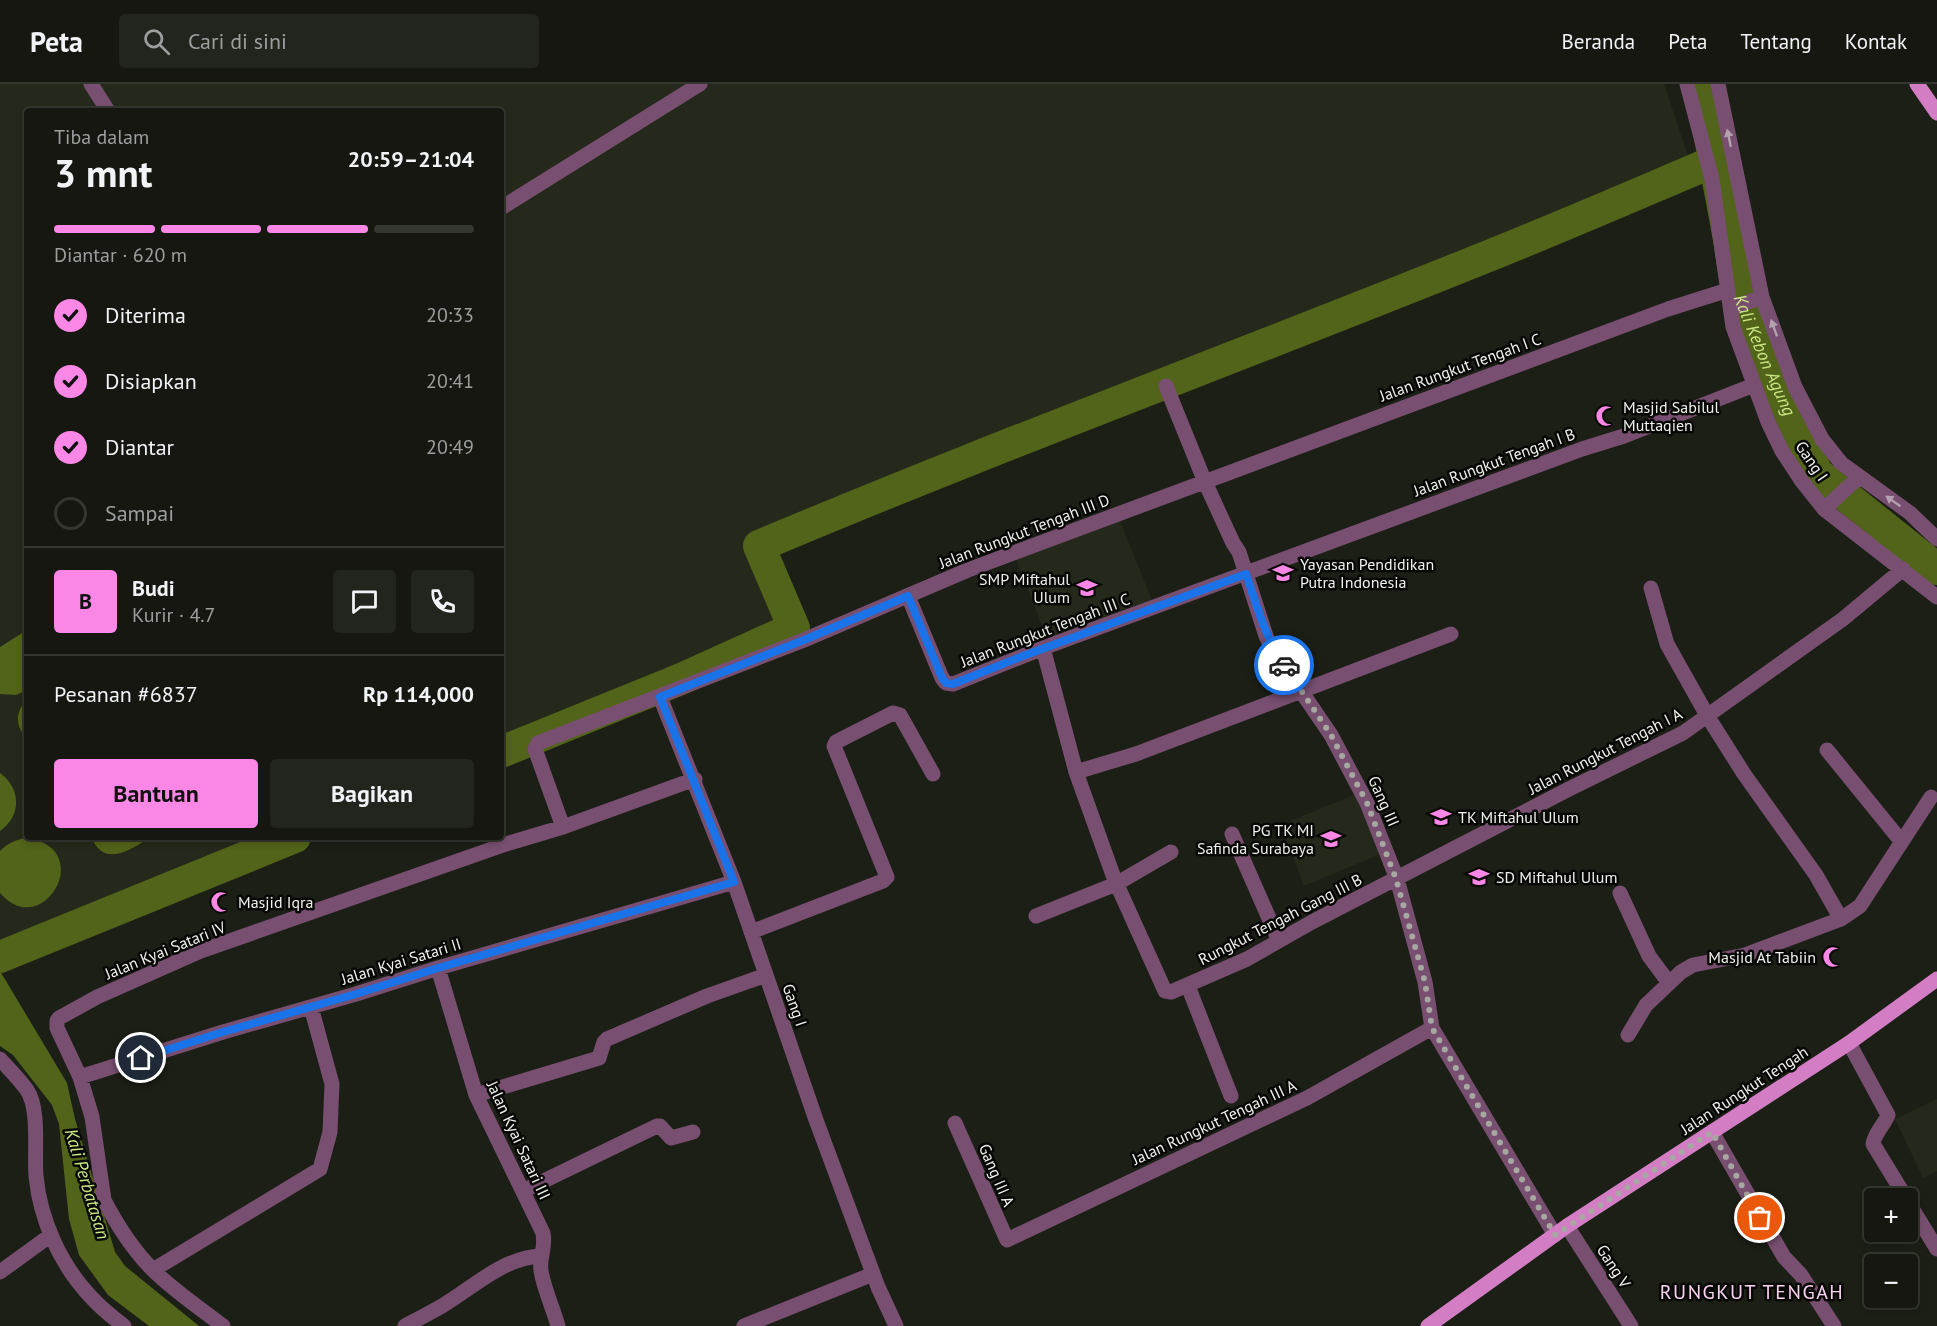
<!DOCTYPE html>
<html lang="id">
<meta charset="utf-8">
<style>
body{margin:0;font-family:"PT Sans",sans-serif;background:#22241e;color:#f1f3f6;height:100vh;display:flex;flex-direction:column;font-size:22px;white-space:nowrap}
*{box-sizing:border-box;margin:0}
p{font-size:20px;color:#9d9f9f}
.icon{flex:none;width:33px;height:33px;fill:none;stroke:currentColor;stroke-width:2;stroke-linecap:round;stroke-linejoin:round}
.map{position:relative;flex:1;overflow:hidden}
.sheet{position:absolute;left:24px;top:24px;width:480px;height:732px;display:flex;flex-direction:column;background:#151710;border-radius:6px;box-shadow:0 3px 9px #0003,0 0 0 2px #343630}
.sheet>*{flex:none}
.fabs{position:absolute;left:1864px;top:1104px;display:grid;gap:12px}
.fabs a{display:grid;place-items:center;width:54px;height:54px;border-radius:6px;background:#151710;box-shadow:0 3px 9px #0003,0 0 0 2px #343630;font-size:30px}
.pin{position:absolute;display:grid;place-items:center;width:51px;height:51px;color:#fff;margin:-26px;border:3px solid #fff;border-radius:50%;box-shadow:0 2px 6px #0007}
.courier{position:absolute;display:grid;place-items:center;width:60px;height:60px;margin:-30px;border:4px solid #1a73e8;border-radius:50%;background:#fff;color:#222;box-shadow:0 2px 8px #0007}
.headline em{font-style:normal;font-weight:700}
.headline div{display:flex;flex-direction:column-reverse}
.headline{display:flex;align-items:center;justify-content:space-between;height:102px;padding:0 30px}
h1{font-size:39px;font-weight:700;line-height:45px}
.bar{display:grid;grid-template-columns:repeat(4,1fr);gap:9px 6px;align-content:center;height:72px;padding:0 30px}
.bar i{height:8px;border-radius:4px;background:#343630}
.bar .on{background:#fa87e6}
.bar p{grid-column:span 4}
.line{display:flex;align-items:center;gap:15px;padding:0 30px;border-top:2px solid #343630}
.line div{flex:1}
.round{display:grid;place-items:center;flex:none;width:63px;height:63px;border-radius:6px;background:#22241e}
ol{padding:0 30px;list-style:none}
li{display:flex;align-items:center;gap:18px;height:66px}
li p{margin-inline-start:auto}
li .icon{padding:6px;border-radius:50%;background:#fa87e6;color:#111;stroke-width:4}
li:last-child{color:#9d9f9f}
li i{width:33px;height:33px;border:3px solid #343630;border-radius:50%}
.action{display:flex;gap:12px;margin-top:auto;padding:12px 30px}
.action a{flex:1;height:69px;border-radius:6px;background:#fa87e6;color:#111;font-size:24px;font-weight:700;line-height:69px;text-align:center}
.action a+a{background:#22241e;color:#f1f3f6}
header{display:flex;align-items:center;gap:36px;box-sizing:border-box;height:84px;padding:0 30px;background:#151710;border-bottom:2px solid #343630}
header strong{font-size:28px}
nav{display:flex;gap:33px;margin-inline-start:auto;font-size:21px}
.search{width:420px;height:54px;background:#22241e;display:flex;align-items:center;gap:15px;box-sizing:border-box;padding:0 21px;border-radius:6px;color:#9d9f9f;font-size:22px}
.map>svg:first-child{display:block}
</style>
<header>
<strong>Peta</strong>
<div class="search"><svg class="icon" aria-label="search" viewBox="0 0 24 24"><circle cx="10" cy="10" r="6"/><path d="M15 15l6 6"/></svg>Cari di sini</div>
<nav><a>Beranda</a><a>Peta</a><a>Tentang</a><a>Kontak</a></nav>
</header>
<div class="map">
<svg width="1937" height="1242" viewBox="0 0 1937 1242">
<rect width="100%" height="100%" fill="#1c1f16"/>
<path fill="#25291b" d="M0,0H1664L1692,84L1490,169L748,454L789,540L501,656V27H27V753H262L0,859Z
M1118,432L1154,521L1048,557L1015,473Z
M1356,710L1383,769L1304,802L1281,741Z
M1937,1015V1087L1923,1094L1895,1035Z"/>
<path fill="#526419" d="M27,546V606L16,611L0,610V563Z
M27,616V655C16,643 14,628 27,616Z
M0,689C21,704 22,732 0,747Z
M91,753H151C131,765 105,785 91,753Z
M26,754C98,763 43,859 0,809V767C8,759 15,756 26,754Z
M0,887L67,999L75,1035L115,1168L125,1182L199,1242H149L108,1211L79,1171L69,1135L59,1040L52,1021L13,971L0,962Z"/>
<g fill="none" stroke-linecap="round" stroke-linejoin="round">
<g stroke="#526419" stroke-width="32">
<path id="s1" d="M1700,0L1729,155L1737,207L1768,282L1817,389L1937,485"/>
<path d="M501,668L681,595L794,544L759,462C998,361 1241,272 1481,175C1559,144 1637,110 1715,77"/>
<path d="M0,873L295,753"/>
</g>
<path stroke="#784f70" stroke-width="15" d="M91,0L108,27
M1687,0L1712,95L1733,243L1768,338L1782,367L1801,396L1824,425L1937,513
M1718,0L1762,213L1795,303L1822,355L1841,379L1910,429L1937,455
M501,124L700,0
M1732,224L1762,213
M1166,302L1205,398L1233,459L1239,468L1266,552L1273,566L1331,651L1367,719L1397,795L1425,898L1432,944L1555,1151
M1824,425L1859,393
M1651,504L1667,560L1708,633L1744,690L1816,791L1841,835
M908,512L942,594L946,599L953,600L1043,564L1582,365L1624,352L1754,301
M1043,564L1076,688L1114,794L1165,907L1171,908L1247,875L1312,838L1571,704L1683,649L1843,535L1903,485
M660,613L734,798L816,1036L878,1203L896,1242
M1827,666L1901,757
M1076,688L1136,670L1451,550
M563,743L535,665L538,659L804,556L968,486L1668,225L1728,206
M1232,750L1279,857
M1620,809L1649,872L1669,899
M1036,832L1116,800L1171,768
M751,848L883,797L887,793L834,662L836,658L893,629L900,631L933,690
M438,884L476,1011L543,1149C546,1165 539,1172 541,1187C544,1205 553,1224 558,1242
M1188,902L1231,1012
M1628,951L1646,921L1681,888L1693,881L1745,871L1841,835L1860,822L1931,713
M1849,959L1888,1031C1884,1041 1874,1050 1873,1060L1906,1114
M0,975C9,985 19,995 27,1006C40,1025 34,1069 36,1092C40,1135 60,1180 90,1212C100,1223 112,1233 124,1242
M80,993L223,948L356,910L438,884L734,798
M476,1011L599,974L604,958L607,955L707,912L766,891
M955,1039L1007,1156L1307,1014L1432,944
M1712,1048L1784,1173L1801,1191L1834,1242
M523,1107L657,1042H660L671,1054L693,1048
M1908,1118L1937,1165
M1567,1142L1631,1242
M153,1186L320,1085L330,1048L332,1000L311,923
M0,1188L51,1151
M223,1242C200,1224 174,1207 153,1186C133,1166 117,1141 104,1116L92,1033L80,993L57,944V937L59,934L97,913L201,867L506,760L563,743L695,695
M405,1242C418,1235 430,1229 442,1222C474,1203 502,1174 541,1172
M744,1242L873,1190"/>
<path stroke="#d37ec4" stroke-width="15" d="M1917,0L1937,29
M1428,1242L1567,1142L1849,959L1937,895"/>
</g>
<defs><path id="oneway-solid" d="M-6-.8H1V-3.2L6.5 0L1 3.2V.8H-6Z" transform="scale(1.5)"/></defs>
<g fill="#b4a0ae">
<use href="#oneway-solid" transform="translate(1729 54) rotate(-102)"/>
<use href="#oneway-solid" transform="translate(1774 244) rotate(-110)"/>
<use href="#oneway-solid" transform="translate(1893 417) rotate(-145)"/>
</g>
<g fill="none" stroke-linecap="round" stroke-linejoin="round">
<path stroke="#a6a8a1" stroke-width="6" stroke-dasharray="0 10.8" d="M1284,581L1331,651L1367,719L1396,795L1425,898L1432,944L1555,1151L1712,1048L1760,1134"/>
<path stroke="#1a73e8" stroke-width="8" d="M141,974L223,948L356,910L438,884L734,798L660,613L804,556L908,512L942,594L946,599L953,600L1023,572L1246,490C1257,522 1265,553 1284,581"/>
</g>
<defs>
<g id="mosque-bare" transform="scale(1.62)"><path d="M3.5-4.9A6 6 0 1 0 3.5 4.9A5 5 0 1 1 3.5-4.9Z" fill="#fa87e6" stroke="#070805" stroke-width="2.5" paint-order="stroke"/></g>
<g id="school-bare" transform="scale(1.62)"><path d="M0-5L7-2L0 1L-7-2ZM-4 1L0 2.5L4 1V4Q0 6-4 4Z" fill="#fa87e6" stroke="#070805" stroke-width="2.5" paint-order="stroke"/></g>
</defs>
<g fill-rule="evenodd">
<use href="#mosque-bare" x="1606" y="332"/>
<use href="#school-bare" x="1283" y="489"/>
<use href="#school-bare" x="1087" y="504"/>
<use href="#school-bare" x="1441" y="733"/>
<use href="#school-bare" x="1331" y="755"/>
<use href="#school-bare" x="1479" y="793"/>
<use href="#mosque-bare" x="221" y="818"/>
<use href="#mosque-bare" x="1833" y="873"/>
</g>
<g text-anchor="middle" stroke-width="5" stroke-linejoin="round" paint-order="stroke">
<g font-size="16" fill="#f0f2ec" stroke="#070805">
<text transform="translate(1460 283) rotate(-20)" y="6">Jalan Rungkut Tengah I C</text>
<text transform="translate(1812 377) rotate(56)" y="6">Gang I</text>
<text transform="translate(1494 378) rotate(-20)" y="6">Jalan Rungkut Tengah I B</text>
<text transform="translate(1024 447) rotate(-21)" y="6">Jalan Rungkut Tengah III D</text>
<text transform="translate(1045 546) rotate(-21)" y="6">Jalan Rungkut Tengah III C</text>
<text transform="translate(1605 667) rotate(-27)" y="6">Jalan Rungkut Tengah I A</text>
<text transform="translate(1384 717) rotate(66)" y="6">Gang III</text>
<text transform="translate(1280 835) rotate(-27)" y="6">Rungkut Tengah Gang III B</text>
<text transform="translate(165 866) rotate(-22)" y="6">Jalan Kyai Satari IV</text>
<text transform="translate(401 877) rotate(-17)" y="6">Jalan Kyai Satari II</text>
<text transform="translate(795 921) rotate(71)" y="6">Gang I</text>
<text transform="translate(1744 1006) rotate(-33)" y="6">Jalan Rungkut Tengah</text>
<text transform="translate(1214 1038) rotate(-25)" y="6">Jalan Rungkut Tengah III A</text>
<text transform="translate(519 1056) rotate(65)" y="6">Jalan Kyai Satari III</text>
<text transform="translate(997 1091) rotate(67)" y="6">Gang III A</text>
<text transform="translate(1614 1182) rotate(57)" y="6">Gang V</text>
</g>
<g font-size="16" fill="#f0f2ec" stroke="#070805" text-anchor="start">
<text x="1623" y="329">Masjid Sabilul<tspan x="1623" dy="18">Muttaqien</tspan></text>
<text x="1300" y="486">Yayasan Pendidikan<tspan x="1300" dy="18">Putra Indonesia</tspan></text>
<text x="1070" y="501" text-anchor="end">SMP Miftahul<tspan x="1070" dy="18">Ulum</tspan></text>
<text x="1458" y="739">TK Miftahul Ulum</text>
<text x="1314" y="752" text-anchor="end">PG TK MI<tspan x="1314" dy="18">Safinda Surabaya</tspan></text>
<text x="1496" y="799">SD Miftahul Ulum</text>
<text x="238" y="824">Masjid Iqra</text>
<text x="1816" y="879" text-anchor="end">Masjid At Tabiin</text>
</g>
<g font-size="18" font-style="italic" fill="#cae782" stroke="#070805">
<text dy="6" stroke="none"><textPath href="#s1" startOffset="280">Kali Kebon Agung</textPath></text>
<text transform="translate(87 1100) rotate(73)" y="6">Kali Perbatasan</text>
</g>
<g font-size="20" letter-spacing="1.5" fill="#f9d1f0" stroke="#070805">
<text x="1752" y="1215">RUNGKUT TENGAH</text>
</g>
</g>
</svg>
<div class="fabs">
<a>+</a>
<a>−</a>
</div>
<div class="pin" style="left:1760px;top:1134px;background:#ea580c"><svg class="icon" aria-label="bag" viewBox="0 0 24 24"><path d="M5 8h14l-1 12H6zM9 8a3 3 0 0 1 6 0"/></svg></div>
<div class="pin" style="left:141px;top:974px;background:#1f2937"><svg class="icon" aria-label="home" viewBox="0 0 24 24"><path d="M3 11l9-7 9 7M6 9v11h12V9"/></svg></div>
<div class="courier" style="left:1284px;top:581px"><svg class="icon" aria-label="car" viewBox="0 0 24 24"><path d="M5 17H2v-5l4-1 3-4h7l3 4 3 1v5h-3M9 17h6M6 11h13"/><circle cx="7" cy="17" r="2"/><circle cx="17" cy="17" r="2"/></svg></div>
<section class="sheet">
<div class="headline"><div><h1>3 mnt</h1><p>Tiba dalam</p></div><em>20:59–21:04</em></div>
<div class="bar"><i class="on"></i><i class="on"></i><i class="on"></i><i></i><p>Diantar · 620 m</p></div>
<ol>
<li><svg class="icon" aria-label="check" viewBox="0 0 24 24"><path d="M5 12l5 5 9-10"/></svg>Diterima<p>20:33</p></li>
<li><svg class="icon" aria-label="check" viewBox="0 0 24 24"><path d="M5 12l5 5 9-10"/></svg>Disiapkan<p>20:41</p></li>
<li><svg class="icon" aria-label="check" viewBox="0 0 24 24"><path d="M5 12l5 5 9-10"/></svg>Diantar<p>20:49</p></li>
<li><i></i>Sampai</li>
</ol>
<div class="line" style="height:108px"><b class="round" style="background:#fa87e6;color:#111">B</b><div><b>Budi</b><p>Kurir · 4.7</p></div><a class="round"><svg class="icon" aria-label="chat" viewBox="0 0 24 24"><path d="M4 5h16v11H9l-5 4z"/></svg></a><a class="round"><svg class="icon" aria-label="phone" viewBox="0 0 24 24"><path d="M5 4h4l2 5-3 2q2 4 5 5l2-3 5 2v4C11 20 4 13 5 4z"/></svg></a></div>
<div class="line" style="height:78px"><div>Pesanan #6837</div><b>Rp 114,000</b></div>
<div class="action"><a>Bantuan</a><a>Bagikan</a></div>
</section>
</div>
